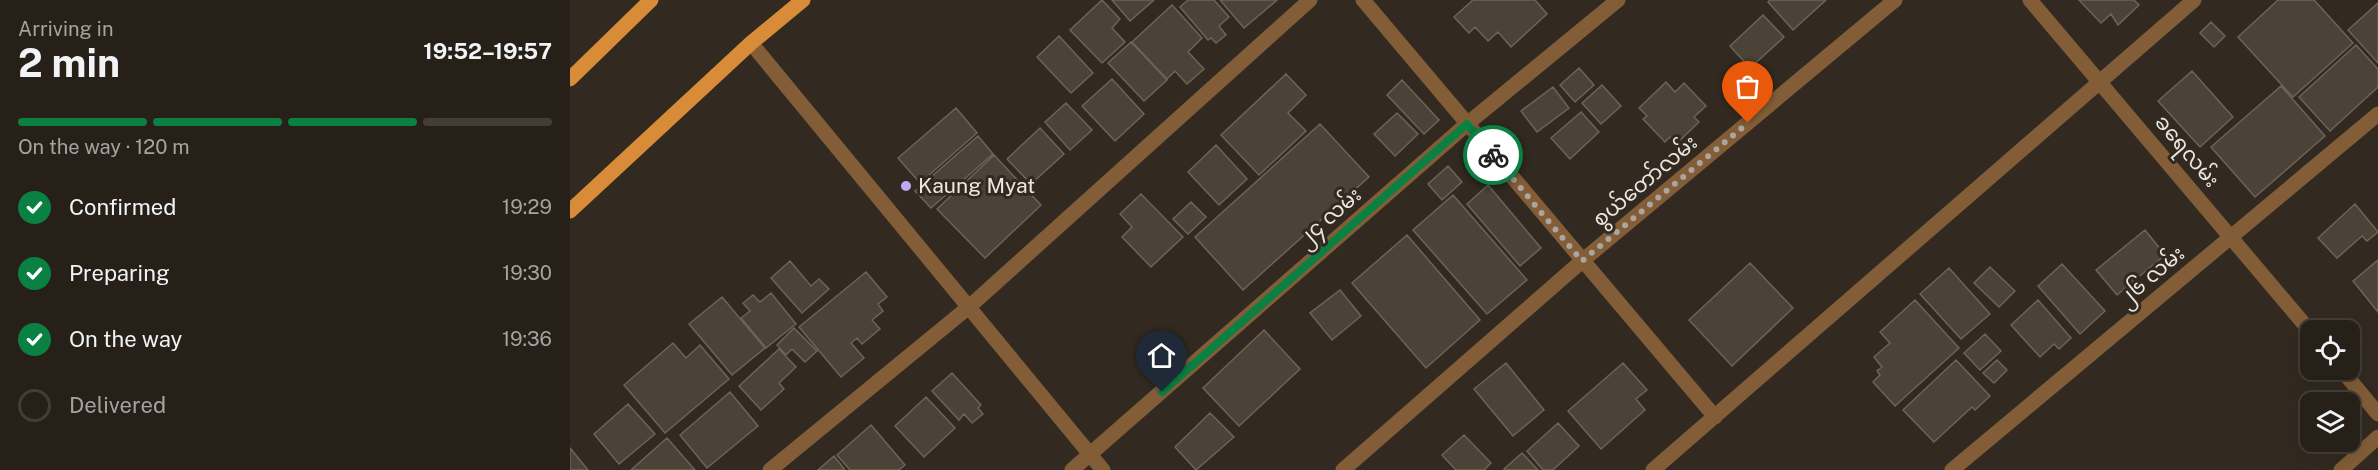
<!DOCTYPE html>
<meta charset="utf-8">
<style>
body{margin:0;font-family:"Public Sans","Noto Sans Myanmar",sans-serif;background:#2e2821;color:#f1f3f6;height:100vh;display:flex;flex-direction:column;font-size:22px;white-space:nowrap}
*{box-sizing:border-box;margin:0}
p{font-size:20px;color:#a4a3a2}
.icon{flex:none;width:33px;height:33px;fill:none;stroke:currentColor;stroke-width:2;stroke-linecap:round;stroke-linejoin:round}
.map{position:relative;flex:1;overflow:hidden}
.panel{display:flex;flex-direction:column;background:#262018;width:570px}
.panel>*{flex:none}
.controls{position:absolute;left:1730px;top:320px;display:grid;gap:12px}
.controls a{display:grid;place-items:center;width:60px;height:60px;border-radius:12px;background:#262018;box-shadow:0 6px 24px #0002,0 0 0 2px #423e37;font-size:30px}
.pin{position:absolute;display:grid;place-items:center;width:51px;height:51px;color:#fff;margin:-62px -26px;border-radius:50% 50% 50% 0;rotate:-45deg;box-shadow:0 0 6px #0007}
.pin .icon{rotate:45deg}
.courier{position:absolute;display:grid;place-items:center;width:60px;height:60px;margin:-30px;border:4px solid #0b8043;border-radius:50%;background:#fff;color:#222;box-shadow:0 2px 8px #0007}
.head em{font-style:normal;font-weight:700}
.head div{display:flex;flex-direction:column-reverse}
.head{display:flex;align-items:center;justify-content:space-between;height:102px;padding:0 18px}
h1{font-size:39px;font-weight:700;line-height:45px}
.bar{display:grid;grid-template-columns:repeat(4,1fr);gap:9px 6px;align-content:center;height:72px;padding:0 18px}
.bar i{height:8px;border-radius:4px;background:#423e37}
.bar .current{background:#0b8043}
.bar p{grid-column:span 4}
ol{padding:0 18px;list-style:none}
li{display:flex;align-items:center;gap:18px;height:66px}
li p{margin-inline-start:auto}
li .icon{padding:6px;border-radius:50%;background:#0b8043;color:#fff;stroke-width:4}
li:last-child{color:#a4a3a2}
li i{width:33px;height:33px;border:3px solid #423e37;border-radius:50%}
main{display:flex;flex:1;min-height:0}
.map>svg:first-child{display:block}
</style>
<main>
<section class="panel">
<div class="head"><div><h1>2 min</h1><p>Arriving in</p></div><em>19:52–19:57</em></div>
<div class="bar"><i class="current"></i><i class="current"></i><i class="current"></i><i></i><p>On the way · 120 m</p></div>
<ol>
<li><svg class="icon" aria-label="check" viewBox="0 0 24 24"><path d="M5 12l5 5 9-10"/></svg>Confirmed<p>19:29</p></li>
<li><svg class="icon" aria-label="check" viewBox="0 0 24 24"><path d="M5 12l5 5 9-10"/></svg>Preparing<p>19:30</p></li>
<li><svg class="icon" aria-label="check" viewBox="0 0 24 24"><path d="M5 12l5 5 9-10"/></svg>On the way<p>19:36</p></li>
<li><i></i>Delivered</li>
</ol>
</section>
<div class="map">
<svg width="1808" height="470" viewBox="0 0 1808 470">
<rect width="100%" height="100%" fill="#322a20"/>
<path fill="#4b4337" stroke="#6d6458" stroke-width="1.5" d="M532,0L550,19L542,28L555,42L532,63L500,30Z
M542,0H584L560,21Z
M618,0H644L659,17L649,26L656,35L646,43L641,38L638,40L610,7Z
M650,0H707L674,28Z
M903,0H965L977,14L941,47L928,32L918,41L905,27L899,33L884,17Z
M1200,0H1256L1223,30L1198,2Z
M1509,0H1564L1569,5L1548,25L1541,14L1531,23Z
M1708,0H1744L1783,43L1723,97L1668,37Z
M1808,3V63L1778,30Z
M602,5L632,38L618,52L634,69L617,84L605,71L597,79L562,42Z
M1193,15L1214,37L1180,68L1160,46Z
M1641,22L1655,36L1644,47L1630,33Z
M489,36L523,73L501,93L467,57Z
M561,42L597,80L574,101L538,63Z
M1786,45L1808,69V87L1760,131L1729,97Z
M1009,68L1024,85L1005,102L990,85Z
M1622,71L1663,117L1630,147L1588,101Z
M716,74L736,95L718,113L736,131L689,175L651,135Z
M542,79L574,114L545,141L512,106Z
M832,80L869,120L854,134L817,95Z
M1096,82L1105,92L1114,83L1136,106L1124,117L1129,122L1106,144L1100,137L1095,142L1073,119L1077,116L1069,108Z
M1032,85L1051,106L1031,124L1012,103Z
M1711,86L1755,136L1685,197L1641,147Z
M983,87L999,108L967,132L951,111Z
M496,103L522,130L500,150L475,122Z
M386,108L407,133L350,183L328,158Z
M1011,112L1029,132L1000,159L981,138Z
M827,113L848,134L825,156L804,134Z
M750,124L799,177L673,290L625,237Z
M470,128L494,154L461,184L437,159Z
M408,136L423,154L361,208L345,191Z
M646,145L677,179L649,205L618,172Z
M424,155L471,205L415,258L367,209Z
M878,166L892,182L872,200L858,184Z
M918,185L971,248L950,266L897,204Z
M571,194L613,237L581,267L552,237L562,227L550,214Z
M883,195L957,280L917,314L843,230Z
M621,202L636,217L618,234L603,219Z
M1785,204L1808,232L1797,241L1792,236L1767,258L1748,238Z
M1575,230L1595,255L1547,295L1526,270Z
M837,235L910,320L856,368L782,283Z
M1808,260V312L1783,281Z
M220,261L241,286L249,279L259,289L232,313L201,278Z
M1180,263L1223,308L1162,366L1119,320Z
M1492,264L1535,311L1510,334L1468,286Z
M1420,267L1445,291L1429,307L1404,283Z
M1379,268L1420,314L1391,339L1350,294Z
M296,272L317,297L308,304L313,311L302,320L310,329L292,344L287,338L281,343L294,358L271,377L229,327Z
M770,290L791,316L762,340L740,313Z
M201,293L226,324L196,348L171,318L180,311L173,303L183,295L190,302Z
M152,297L195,348L162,375L119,324Z
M1345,300L1389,348L1325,406L1303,382L1310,375L1307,371L1312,367L1304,357L1320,343L1310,332Z
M1468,300L1501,338L1489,349L1484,344L1470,357L1441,325Z
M224,328L247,351L235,362L222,349L216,355L207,345Z
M694,330L730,369L669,426L633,388Z
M1415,334L1431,351L1410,370L1394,353Z
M103,343L116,358L130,345L159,379L95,433L54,385Z
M209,349L226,367L209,383L214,389L191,410L169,386Z
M1386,360L1420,396L1405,410L1402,407L1364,442L1333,410Z
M1427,360L1437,370L1424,383L1413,373Z
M936,363L974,410L943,436L904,389Z
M1053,363L1077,390L1066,399L1075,410L1031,449L998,411Z
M382,373L411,405L408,408L413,414L402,423L394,414L389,420L362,391Z
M160,392L188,426L137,468L110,435Z
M356,397L385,428L354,457L325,426Z
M58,404L85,434L49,464L24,434Z
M640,413L664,437L626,470L605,447Z
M988,423L1009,446L983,470H973L957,451Z
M301,425L335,465L329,470H280L267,455Z
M894,435L921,463L914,470H886L872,455Z
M97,438L125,470H61Z
M0,448L18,470H0Z
M952,453L968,470H935L934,469Z
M264,456L275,470H248Z"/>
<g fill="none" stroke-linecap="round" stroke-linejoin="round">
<path stroke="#825d38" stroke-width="15" d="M793,0L1145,417
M1460,0L1740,331
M181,43L533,470
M1771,369L1808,414
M200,470L400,306L740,0
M502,470L897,124L1048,0
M773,470L1012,261L1325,0
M1083,470L1624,0
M1382,470L1808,114
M1771,470L1808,437"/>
<path stroke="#d98c37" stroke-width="15" d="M0,79L81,0
M0,211L181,43L233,0"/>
</g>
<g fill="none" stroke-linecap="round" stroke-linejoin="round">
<path stroke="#aba59d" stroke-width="6" stroke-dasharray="0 10.8" d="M923,155L1012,261L1178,123"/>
<path stroke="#0b8043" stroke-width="8" d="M592,392L897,124L923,155"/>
</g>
<circle fill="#bbaaf6" stroke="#322a20" stroke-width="2" cx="336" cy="186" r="6"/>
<g text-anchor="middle" stroke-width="6" stroke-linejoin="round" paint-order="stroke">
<g font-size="21" fill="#ece7e0" stroke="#322a20">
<text transform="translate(1617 151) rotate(50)" y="7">ခရေလမ်း</text>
<text transform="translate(1075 181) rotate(-40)" y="7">စွယ်တော်လမ်း</text>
<text transform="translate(759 217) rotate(-41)" y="7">၂၄ လမ်း</text>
<text transform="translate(1581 276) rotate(-40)" y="7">၂၆ လမ်း</text>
</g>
<g font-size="21" fill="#ece7e0" stroke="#322a20" text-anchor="start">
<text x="348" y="193">Kaung Myat</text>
</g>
</g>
</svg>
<div class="controls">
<a><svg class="icon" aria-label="locate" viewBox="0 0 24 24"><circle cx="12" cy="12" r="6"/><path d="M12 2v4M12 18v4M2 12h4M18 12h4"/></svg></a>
<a><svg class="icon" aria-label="layers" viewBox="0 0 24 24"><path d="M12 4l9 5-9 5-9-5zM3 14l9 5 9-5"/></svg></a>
</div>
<div class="pin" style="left:1178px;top:123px;background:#ea580c"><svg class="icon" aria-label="bag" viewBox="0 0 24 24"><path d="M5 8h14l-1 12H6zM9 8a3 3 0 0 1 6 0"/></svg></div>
<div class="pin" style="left:592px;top:392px;background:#1f2937"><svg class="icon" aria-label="home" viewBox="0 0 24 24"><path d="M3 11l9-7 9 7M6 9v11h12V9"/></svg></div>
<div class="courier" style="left:923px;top:155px"><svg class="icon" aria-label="bike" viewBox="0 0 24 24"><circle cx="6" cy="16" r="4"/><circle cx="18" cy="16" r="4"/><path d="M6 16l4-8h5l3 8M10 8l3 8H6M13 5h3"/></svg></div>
</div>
</main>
